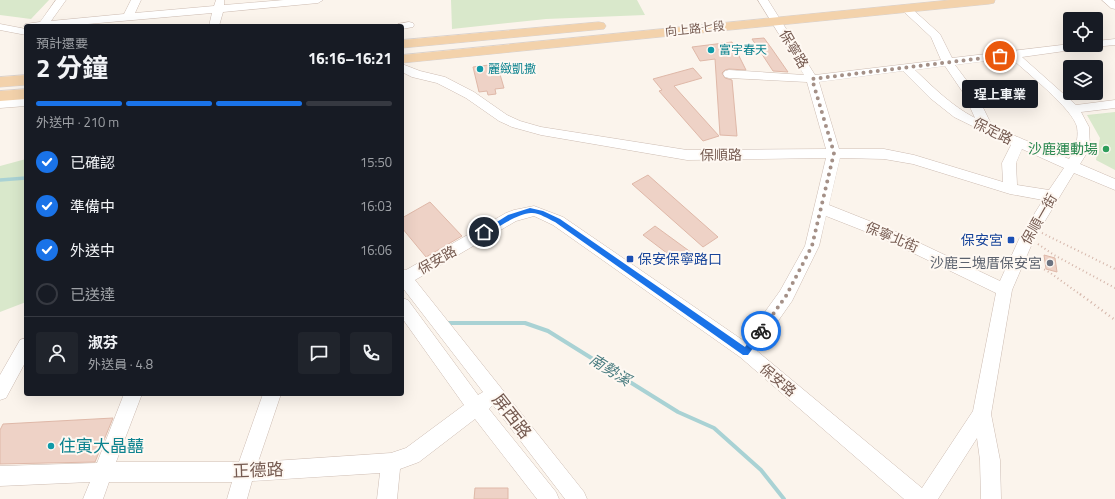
<!DOCTYPE html>
<html lang="zh-TW">
<meta charset="utf-8">
<style>
body{margin:0;font-family:"Titillium Web","Noto Sans TC",sans-serif;background:#20242c;color:#f1f3f6;height:100vh;display:flex;flex-direction:column;font-size:15px;white-space:nowrap}
*{box-sizing:border-box;margin:0}
p{font-size:13px;color:#9ea1a6}
.icon{flex:none;width:22px;height:22px;fill:none;stroke:currentColor;stroke-width:2;stroke-linecap:round;stroke-linejoin:round}
.map{position:relative;flex:1;overflow:hidden}
.panel{position:absolute;left:24px;top:24px;width:380px;height:372px;display:flex;flex-direction:column;background:#171b24;border-radius:4px;box-shadow:0 4px 16px #0002}
.panel>*{flex:none}
.controls{position:absolute;left:1063px;top:12px;display:grid;gap:8px}
.controls a{display:grid;place-items:center;width:40px;height:40px;border-radius:4px;background:#171b24;box-shadow:0 4px 16px #0002;font-size:20px}
.pin{position:absolute;display:grid;place-items:center;width:34px;height:34px;color:#fff;margin:-17px;border:2px solid #fff;border-radius:50%;box-shadow:0 1px 4px #0007}
.courier{position:absolute;display:grid;place-items:center;width:40px;height:40px;margin:-20px;border:3px solid #1a73e8;border-radius:50%;background:#fff;color:#222;box-shadow:0 1px 5px #0007}
.bubble{position:absolute;height:28px;border-radius:4px;background:#171b24;box-shadow:0 4px 16px #0002;font-size:13px;font-weight:700;line-height:28px;text-align:center}
.head em{font-style:normal;font-weight:700}
.head div{display:flex;flex-direction:column-reverse}
.head{display:flex;align-items:center;justify-content:space-between;height:68px;padding:0 12px}
h1{font-size:26px;font-weight:700;line-height:30px}
.bar{display:grid;grid-template-columns:repeat(4,1fr);gap:6px 4px;align-content:center;height:48px;padding:0 12px}
.bar i{height:5px;border-radius:3px;background:#363941}
.bar .current{background:#1a73e8}
.bar p{grid-column:span 4}
.line{display:flex;align-items:center;gap:10px;padding:0 12px;border-top:1px solid #363941}
.line div{flex:1}
.round{display:grid;place-items:center;flex:none;width:42px;height:42px;border-radius:4px;background:#20242c}
ol{padding:0 12px;list-style:none}
li{display:flex;align-items:center;gap:12px;height:44px}
li p{margin-inline-start:auto}
li .icon{padding:4px;border-radius:50%;background:#1a73e8;color:#fff;stroke-width:4}
li:last-child{color:#9ea1a6}
li i{width:22px;height:22px;border:2px solid #363941;border-radius:50%}
.map>svg:first-child{display:block}
</style>
<div class="map">
<svg width="1115" height="499" viewBox="0 0 1115 499">
<rect width="100%" height="100%" fill="#fbf4ec"/>
<path fill="#d9e8cb" d="M0,0H49L31,19L0,15Z
M451,0H637L645,15L546,19L452,29Z
M1115,112V170L1096,160L1100,138L1087,115Z
M26,159V302L0,312V166Z"/>
<g fill="none" stroke-linecap="round" stroke-linejoin="round">
<path stroke="#a9d2d4" stroke-width="3.5" d="M0,180L26,178"/>
<path stroke="#a9d2d4" stroke-width="4" d="M445,323H525L548,331L678,412L714,428L761,470L784,499"/>
</g>
<path fill="#eed2c6" stroke="#dfb8a8" d="M764,38L772,49L788,72L773,71L752,39Z
M732,42L746,70L729,69L725,70L722,73L725,78L732,80L737,136L720,135L715,59L700,61L692,47Z
M497,64L504,88L495,89L496,94L488,95L487,91L479,92L473,67Z
M693,68L702,78L674,86L719,136L703,141L659,91L662,90L653,79Z
M648,175L718,237L703,247L632,184Z
M430,202L462,236L426,257L402,228V218Z
M655,226L692,253L680,263L643,235Z
M1044,255L1055,258L1057,272L1046,269Z
M113,418L95,462L0,464V430L3,424Z
M475,488H508V499H474Z"/>
<g fill="none" stroke-linecap="round" stroke-linejoin="round">
<g stroke="#cdbcb2" stroke-width="1">
<path id="minor" d="M56,0H66L51,21L124,14L131,0H141L135,13L214,6L216,0H224V5L284,0H323L318,3L223,12L219,26H209L212,13L65,26H26L25,28L24,26L25,24L40,22Z
M758,0H768L815,75L941,60L931,37L901,9L906,6L910,7L940,34L952,58L1070,44L1096,45V41L1115,39V45L1093,47L1022,57L1076,105L1115,100V108L1081,112L1089,127L1090,148L1080,164L1115,179V190L1074,173L1034,239L1012,290L991,414L1000,460L1001,499H981L980,460L977,438L938,499H904L740,357L553,225L534,216L516,221L415,280L584,492L587,499H565L493,405L489,409L556,492L559,499H537L475,419L419,462L400,469L397,499H377L380,473L252,481L247,499H227L232,482H109L103,499H83L90,482L0,486V466L97,463L124,394H142L116,462H239L263,394H281L258,462L391,453L406,448L464,405L402,318V298L408,300L478,395L483,392L402,287V269L406,270L506,213L514,210L534,206L563,217L744,341L780,291L805,246L826,158L687,160L541,135L512,127L499,121L466,98L437,83L412,77L402,72V64L420,71L445,77L474,92L507,115L520,121L541,127L687,150L826,149L807,82L729,78L725,77L723,74L725,71L729,70L804,75ZM1011,58C1026,72 1073,109 1077,127C1079,140 1075,150 1069,159L992,126L976,93L955,65ZM945,66L964,94L975,118C952,106 934,88 915,70ZM903,71L930,98L954,117L1011,145L1002,163L1003,182L914,155L884,149H839L819,82ZM1022,149L1064,168L1049,190L1017,185L1016,163ZM840,158L884,159L913,164L1010,194L1043,200L1020,237L1000,281L892,230L829,205ZM826,216L882,238L996,293L973,411L922,488L757,351L792,301L819,246Z
M1102,0H1114L1115,1V9L1111,8Z
M409,22L413,23L414,25L413,27L402,29V26H397L398,24Z
M0,24L26,29V35L0,30Z
M26,98V106L0,108V100Z
M26,338V361L6,398L0,400V375L20,340Z"/>
</g>
<g stroke="#d8d1ce" stroke-width="1">
<path id="major" d="M950,0H995L994,3L989,4L402,63V55Z
M599,22L604,23L606,26L604,29L402,48V40Z
M26,75V85L0,87V77Z
M26,89V99L0,101V91Z"/>
</g>
<path stroke="#d4b5a9" stroke-width="2" stroke-dasharray="1 3" stroke-linecap="butt" d="M1042,233L1115,269
M1038,244L1054,255L1115,288
M1030,262L1049,272L1081,295"/>
<path stroke="#d4b5a9" stroke-width="2.5" stroke-dasharray="1 3.5" stroke-linecap="butt" d="M1080,294L1115,320"/>
<use href="#minor" fill="#fff" fill-rule="evenodd"/>
<use href="#major" fill="#f3d2ab" fill-rule="evenodd"/>
</g>
<path fill="#1a73e8" d="M530,208L543,211L560,219L745,347L758,329H764V333L748,355H743L555,222C548,219 540,213 532,213C520,212 497,228 486,234L484,235L481,232L508,215Z"/>
<g fill="none" stroke-linecap="round" stroke-linejoin="round">
<path stroke="#a49087" stroke-width="4" stroke-dasharray="0 7.2" d="M761,331L786,296L812,246L834,153L812,79L1000,56"/>
</g>
<g fill="#0f9aa8" stroke="#fef8f2" stroke-width="1.5">
<circle cx="711" cy="50" r="4"/>
<circle cx="480" cy="69" r="4"/>
<circle cx="51" cy="446" r="4"/>
</g>
<circle fill="#2e9e5b" stroke="#fef8f2" stroke-width="1.5" cx="1106" cy="149" r="4"/>
<g fill="#1a4fb4" stroke="#fef8f2" stroke-width="1.5">
<rect x="1007" y="236" width="8" height="8" rx="2"/>
<rect x="626" y="255" width="8" height="8" rx="2"/>
</g>
<circle fill="#6b7280" stroke="#fef8f2" stroke-width="1.5" cx="1050" cy="263" r="4"/>
<g text-anchor="middle" stroke-width="4" stroke-linejoin="round" paint-order="stroke">
<g font-size="12" fill="#755a50" stroke="#fef8f2">
<text transform="translate(695 29) rotate(-6)" y="4">向上路七段</text>
</g>
<g font-size="12" fill="#0d838f" stroke="#fef8f2" text-anchor="start">
<text x="719" y="54">富宇春天</text>
<text x="488" y="73">麗緻凱撒</text>
</g>
<g font-size="14" fill="#755a50" stroke="#fef8f2">
<text transform="translate(794 49) rotate(59)" y="5">保寧路</text>
<text transform="translate(993 131) rotate(26)" y="5">保定路</text>
<text transform="translate(721 155) rotate(-1)" y="5">保順路</text>
<text transform="translate(1039 219) rotate(-60)" y="5">保順一街</text>
<text transform="translate(892 237) rotate(23)" y="5">保寧北街</text>
<text transform="translate(437 260) rotate(-30)" y="5">保安路</text>
<text transform="translate(778 380) rotate(40)" y="5">保安路</text>
</g>
<g font-size="14" fill="#27864d" stroke="#fef8f2" text-anchor="end">
<text x="1098" y="154">沙鹿運動場</text>
</g>
<g font-size="14" fill="#164399" stroke="#fef8f2" text-anchor="end">
<text x="1003" y="245">保安宮</text>
<text x="638" y="264" text-anchor="start">保安保寧路口</text>
</g>
<g font-size="14" fill="#5b616d" stroke="#fef8f2" text-anchor="end">
<text x="1042" y="268">沙鹿三塊厝保安宮</text>
</g>
<g font-size="15" font-style="italic" fill="#487b7f" stroke="#fef8f2">
<text transform="translate(610 370) rotate(32)" y="5">南勢溪</text>
</g>
<g font-size="17" fill="#755a50" stroke="#fef8f2">
<text transform="translate(512 416) rotate(52)" y="6">屏西路</text>
<text transform="translate(258 470) rotate(-2)" y="6">正德路</text>
</g>
<g font-size="17" fill="#0d838f" stroke="#fef8f2" text-anchor="start">
<text x="59" y="452">住寅大晶囍</text>
</g>
</g>
</svg>
<div class="controls">
<a><svg class="icon" aria-label="locate" viewBox="0 0 24 24"><circle cx="12" cy="12" r="6"/><path d="M12 2v4M12 18v4M2 12h4M18 12h4"/></svg></a>
<a><svg class="icon" aria-label="layers" viewBox="0 0 24 24"><path d="M12 4l9 5-9 5-9-5zM3 14l9 5 9-5"/></svg></a>
</div>
<div class="pin" style="left:1000px;top:56px;background:#ea580c"><svg class="icon" aria-label="bag" viewBox="0 0 24 24"><path d="M5 8h14l-1 12H6zM9 8a3 3 0 0 1 6 0"/></svg></div>
<div class="pin" style="left:484px;top:232px;background:#1f2937"><svg class="icon" aria-label="home" viewBox="0 0 24 24"><path d="M3 11l9-7 9 7M6 9v11h12V9"/></svg></div>
<div class="courier" style="left:761px;top:331px"><svg class="icon" aria-label="bike" viewBox="0 0 24 24"><circle cx="6" cy="16" r="4"/><circle cx="18" cy="16" r="4"/><path d="M6 16l4-8h5l3 8M10 8l3 8H6M13 5h3"/></svg></div>
<div class="bubble" style="left:962px;top:80px;width:76px">珵上車業</div>
<section class="panel">
<div class="head"><div><h1>2 分鐘</h1><p>預計還要</p></div><em>16:16–16:21</em></div>
<div class="bar"><i class="current"></i><i class="current"></i><i class="current"></i><i></i><p>外送中 · 210 m</p></div>
<ol>
<li><svg class="icon" aria-label="check" viewBox="0 0 24 24"><path d="M5 12l5 5 9-10"/></svg>已確認<p>15:50</p></li>
<li><svg class="icon" aria-label="check" viewBox="0 0 24 24"><path d="M5 12l5 5 9-10"/></svg>準備中<p>16:03</p></li>
<li><svg class="icon" aria-label="check" viewBox="0 0 24 24"><path d="M5 12l5 5 9-10"/></svg>外送中<p>16:06</p></li>
<li><i></i>已送達</li>
</ol>
<div class="line" style="height:72px"><a class="round"><svg class="icon" aria-label="person" viewBox="0 0 24 24"><circle cx="12" cy="8" r="4"/><path d="M4 21q1-7 8-7t8 7"/></svg></a><div><b>淑芬</b><p>外送員 · 4.8</p></div><a class="round"><svg class="icon" aria-label="chat" viewBox="0 0 24 24"><path d="M4 5h16v11H9l-5 4z"/></svg></a><a class="round"><svg class="icon" aria-label="phone" viewBox="0 0 24 24"><path d="M5 4h4l2 5-3 2q2 4 5 5l2-3 5 2v4C11 20 4 13 5 4z"/></svg></a></div>
</section>
</div>
